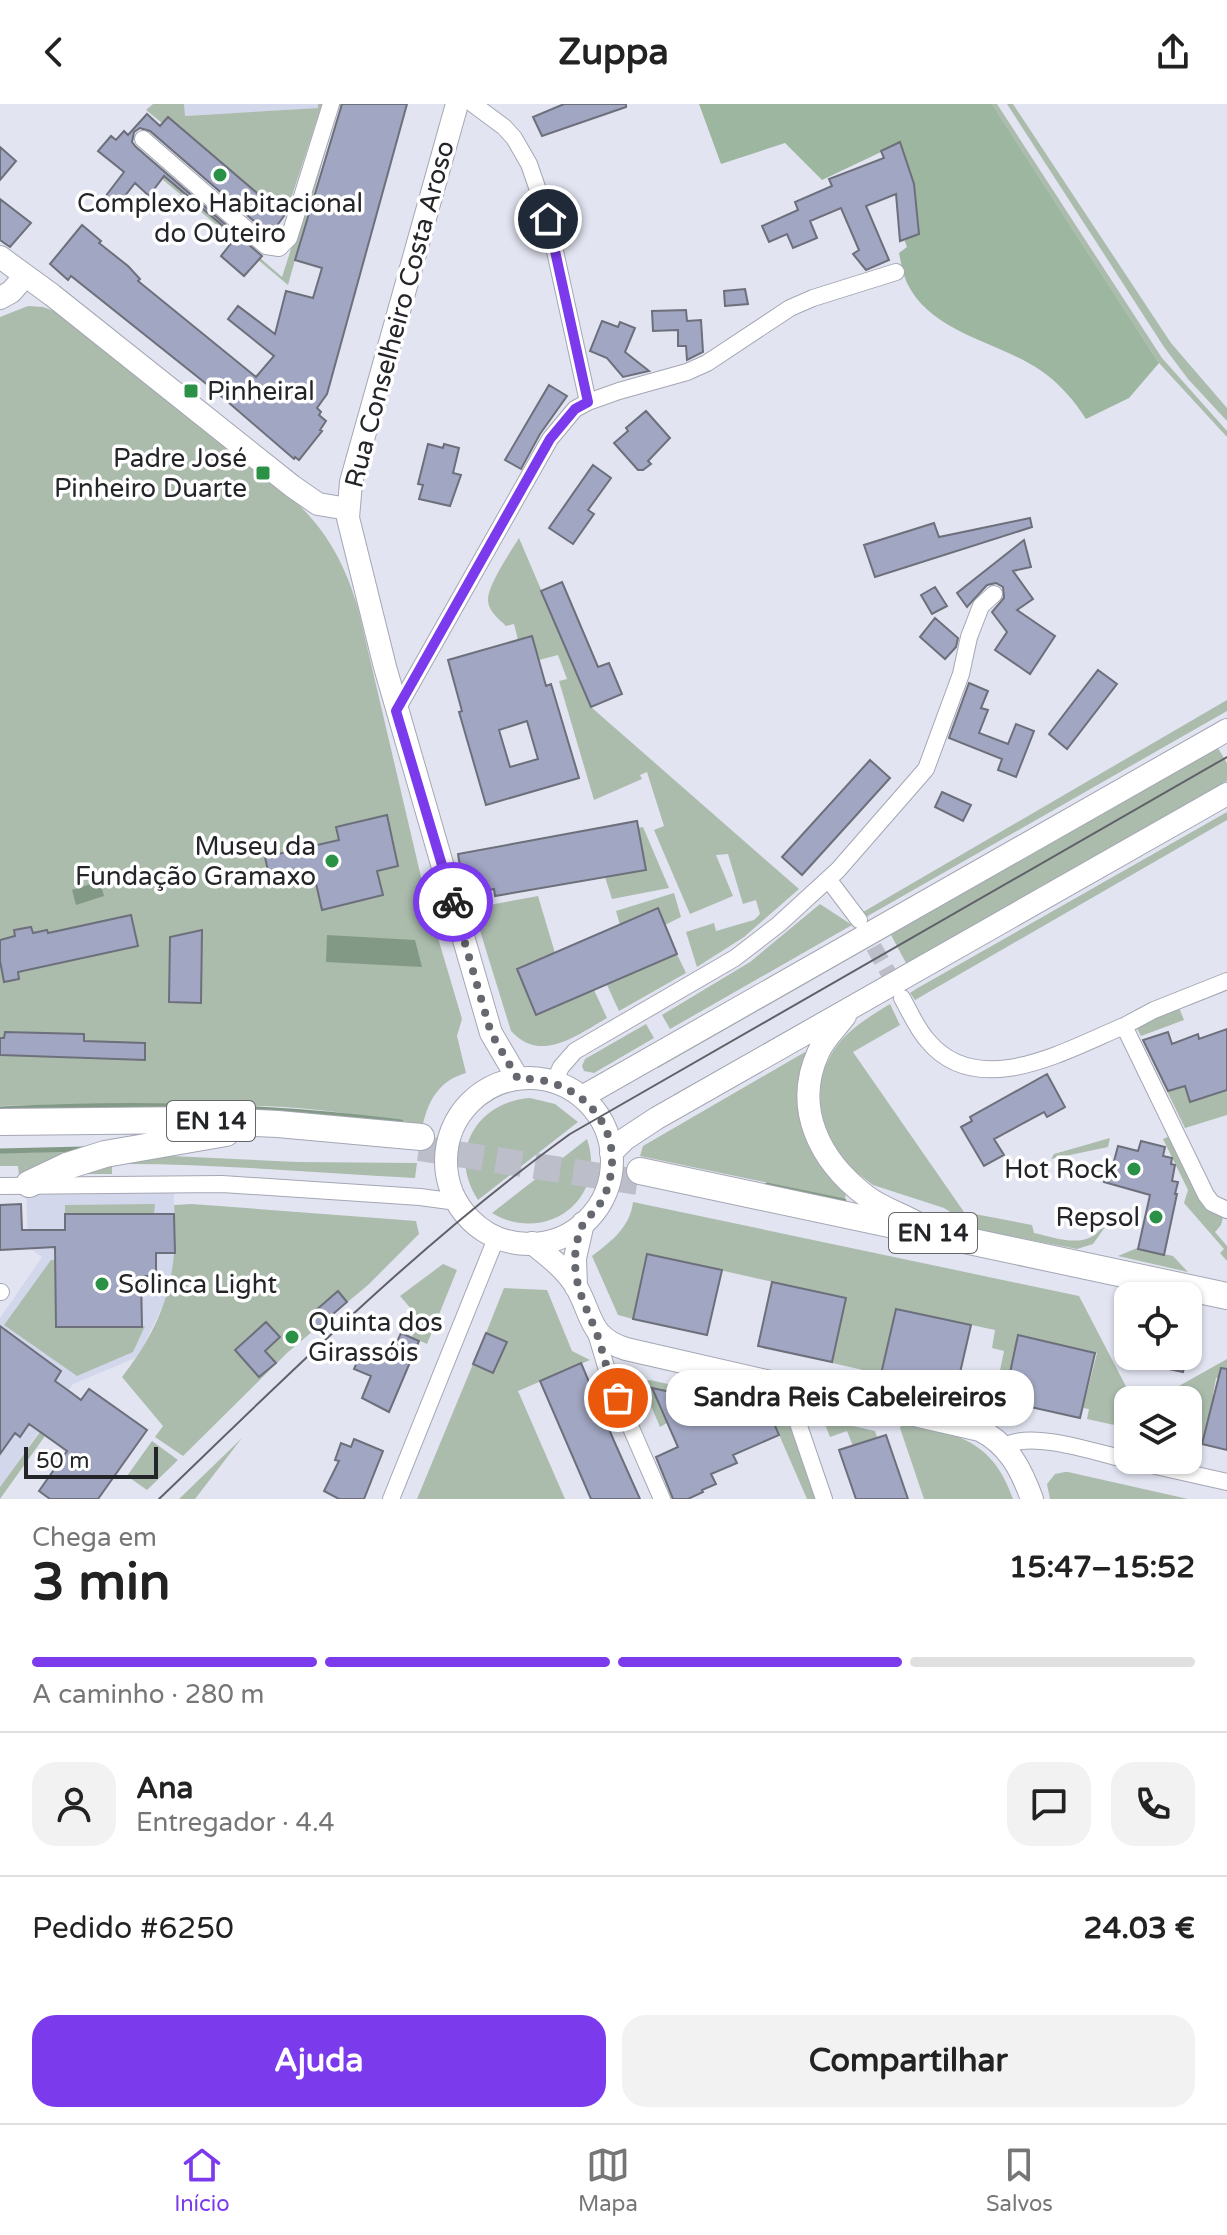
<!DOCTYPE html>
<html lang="pt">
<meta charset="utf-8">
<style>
body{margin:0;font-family:"Varela Round",sans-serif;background:#f2f2f2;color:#222;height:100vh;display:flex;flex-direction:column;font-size:30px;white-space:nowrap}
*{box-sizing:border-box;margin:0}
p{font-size:26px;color:#767676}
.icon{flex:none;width:44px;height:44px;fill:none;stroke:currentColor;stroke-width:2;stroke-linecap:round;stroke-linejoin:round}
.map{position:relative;height:1395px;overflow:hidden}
.details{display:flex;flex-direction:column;background:#fff;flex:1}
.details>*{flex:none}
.fabs{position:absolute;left:1114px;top:1178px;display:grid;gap:16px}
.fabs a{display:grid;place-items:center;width:88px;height:88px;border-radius:16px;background:#fff;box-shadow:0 2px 6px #0004;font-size:40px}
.scale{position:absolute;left:24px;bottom:20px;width:134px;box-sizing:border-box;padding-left:8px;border:4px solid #242529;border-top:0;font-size:22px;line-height:28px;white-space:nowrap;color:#242529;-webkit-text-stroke:6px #fff;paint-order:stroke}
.pin{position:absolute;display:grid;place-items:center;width:68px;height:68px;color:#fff;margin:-34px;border:4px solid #fff;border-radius:50%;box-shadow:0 2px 8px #0007}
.courier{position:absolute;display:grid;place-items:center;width:80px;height:80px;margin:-40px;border:6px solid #7c3aed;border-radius:50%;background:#fff;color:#222;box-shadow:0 2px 10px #0007}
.bubble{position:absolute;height:56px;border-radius:24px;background:#fff;box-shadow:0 2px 6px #0004;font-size:26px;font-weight:700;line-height:56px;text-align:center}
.overview em{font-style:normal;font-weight:700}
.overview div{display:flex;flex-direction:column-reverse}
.overview{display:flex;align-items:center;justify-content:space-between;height:136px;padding:0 32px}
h1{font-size:52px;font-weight:700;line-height:60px}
.bar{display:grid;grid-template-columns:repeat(4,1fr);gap:12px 8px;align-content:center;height:96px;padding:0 32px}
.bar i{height:10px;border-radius:6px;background:#e0e0e0}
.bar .current{background:#7c3aed}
.bar p{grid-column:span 4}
.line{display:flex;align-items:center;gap:20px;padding:0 32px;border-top:2px solid #e0e0e0}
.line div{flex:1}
.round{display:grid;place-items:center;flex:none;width:84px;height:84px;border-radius:24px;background:#f2f2f2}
.action{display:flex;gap:16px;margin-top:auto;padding:16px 32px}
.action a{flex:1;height:92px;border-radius:24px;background:#7c3aed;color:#fff;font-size:32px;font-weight:700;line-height:92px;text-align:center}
.action a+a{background:#f2f2f2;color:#222}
header{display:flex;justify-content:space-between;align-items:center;height:104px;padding:0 32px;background:#fff;font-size:36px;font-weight:700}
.menu{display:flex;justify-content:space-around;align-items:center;height:112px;border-top:2px solid #e0e0e0;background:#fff;font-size:22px;color:#767676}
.menu a{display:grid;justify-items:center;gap:4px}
.menu .current{color:#7c3aed}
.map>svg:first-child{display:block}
</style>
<header><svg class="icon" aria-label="back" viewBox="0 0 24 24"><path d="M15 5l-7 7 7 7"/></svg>Zuppa<svg class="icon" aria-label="share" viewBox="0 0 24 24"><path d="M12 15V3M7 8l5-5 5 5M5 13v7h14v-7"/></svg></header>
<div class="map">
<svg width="1227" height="1395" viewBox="0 0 1227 1395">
<rect width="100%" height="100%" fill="#e2e4f1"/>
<path fill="#d3d7eb" d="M184,0H318L319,4L184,12Z
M26,1082H174V1164L165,1197L138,1253L73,1280L0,1383V1214L42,1153L28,1143Z"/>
<path fill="#abbcad" d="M153,0H184L185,12L318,4V0H322L285,113L168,13L162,19L146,6Z
M338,0H345V4L338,3L288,181L118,38L122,34L282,173Z
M992,0H997L1162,254L1227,327V333L1159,259Z
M1007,0H1013L1171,239L1227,304V317L1188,275L1164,243Z
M28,202L43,203L62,210L300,402C330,432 346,464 358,504L425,790L462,915L457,932L466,969C441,976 429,994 423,1020C377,1014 330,1006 283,1003C189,998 94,1000 0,1002V213Z
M519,434L591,603L799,785L744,833L697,863L686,828L714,819L716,827L754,816L760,810L756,796L743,800L728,750L716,751L733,792L690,810L654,726L664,722L647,668L640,671L642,675L594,696L559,577L567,575L558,551L539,556L532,532L518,536L514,520L506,522C499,515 489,508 488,497C487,482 511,447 519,434Z
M1227,596V607L866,813L863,808Z
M1218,644L1227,659V677L675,993L673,991L906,859L891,831L658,964L657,962Z
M1227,708V716L915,896L910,889L916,885Z
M643,723L669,784L612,795L605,773L646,766L638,724Z
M674,789L681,813L665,821H620L616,807Z
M538,792L555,849L537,910L594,886L607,914C577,931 541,960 511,927L473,804Z
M820,800L852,821L670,925L662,911L750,858Z
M677,850L686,869L619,907L607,881Z
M890,900L900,921L853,948L964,1108L1032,1121L1034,1129C1056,1134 1087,1146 1102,1123H1105L1093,1140L1077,1145L979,1126L944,1104L873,1081L844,1059L826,1030L820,999L821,966L823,970C834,934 859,919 890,900Z
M1178,901L1184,916L1141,932L1136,923Z
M646,920L654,934L594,969L584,967L582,962L585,955Z
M805,948L809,952L803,971L846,1089L845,1095L640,1052L643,1042Z
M1185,982L1227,986V1011L1185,1024L1167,987Z
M530,994L555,1000L578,1018L478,1096C447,1049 476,998 530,994Z
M1172,1031L1224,1110L1221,1121L1215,1128L1227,1142V1157L1220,1149L1224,1145L1184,1099L1188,1086L1163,1035Z
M1110,1034L1108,1043L1051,1055L1054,1050Z
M587,1035C608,1096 545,1141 492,1109Z
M85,1047L29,1071L19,1072L18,1062H0V1049Z
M150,1051L298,1058L417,1059L415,1074C314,1069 214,1059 112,1060V1070H71Z
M633,1098L1079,1192L1133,1296H1128V1324L1087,1315L1089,1305L1083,1304L1097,1249L1019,1232L1004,1297L994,1295L1004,1247L992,1244L995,1226L896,1205L881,1270L832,1259L845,1194L648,1150L633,1215L618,1211L592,1152C612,1137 630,1123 633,1098Z
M155,1100L154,1110H65V1101Z
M192,1100L416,1117L419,1130L368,1181L288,1248L183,1352L155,1333L163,1322L122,1273C165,1218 179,1170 174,1101Z
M1137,1144L1173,1152L1188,1168L1118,1152Z
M51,1156H55L56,1223L145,1222L133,1248L77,1272L4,1221Z
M443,1160L457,1166L427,1240L412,1233L419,1214L400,1192Z
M504,1184L547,1186L572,1247L590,1256L518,1287L565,1395H417L473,1260L493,1269L507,1239L486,1229Z
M1227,1255V1276L1216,1274L1213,1291L1215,1292L1202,1340L1188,1337V1296H1154Z
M650,1276L749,1298L738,1302L652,1284L667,1319L660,1323L643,1283L645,1277Z
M767,1303L787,1307L817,1395H807Z
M823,1315L875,1327L877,1333L853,1342L847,1327L830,1333Z
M902,1317C958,1331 992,1335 1013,1395H924L900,1324Z
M40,1328L45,1332L0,1395V1383Z
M242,1334L195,1395H179Z
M152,1337L178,1356L147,1386L127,1372Z
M1065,1368H1068L1188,1395H1050L1047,1380L1055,1370Z"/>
<path fill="#9db6a0" d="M699,0H992L1159,259L1129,294L1086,315C1074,296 1058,278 1040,266C997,237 931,229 907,179C903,170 901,159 899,149L907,143L904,135L919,129L914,80L900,39L822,76L785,39L721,60Z"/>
<path fill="#829a85" d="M100,777L104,792L76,801L72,786Z
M327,831L415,836L422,863L326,858Z"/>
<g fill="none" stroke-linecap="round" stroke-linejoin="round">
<path stroke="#829a85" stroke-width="5" d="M0,1005C134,998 269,1001 401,1018
M0,1047L84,1045
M767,1081L844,1097"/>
</g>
<path fill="#a1a6c2" stroke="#6d6f7b" stroke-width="2" fill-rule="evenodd" d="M342,0H407L327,290L317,304L321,308L319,311L326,317L320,326L322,327L299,356L295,353L294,355L214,286L71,172L68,176L50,160L82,121L101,137L99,139L128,162L140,175L138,177L256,273L274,252L228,215L238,202L275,230L286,187L313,194L322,164L295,156Z
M564,0H626V3L542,32L533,13Z
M147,10L160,22L168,13L284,112L270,131L150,27L140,24L134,28L132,38L136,43L262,152L244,172L221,152L236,133L164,72L149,92L135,79L117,102L105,93L124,68L98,47L111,32L116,36L124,27L128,31Z
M900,38L914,80L919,130L900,137L896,90L866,102L889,156L866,166L853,150L859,146L841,104L810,117L817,134L793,144L787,130L769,138L762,122L798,106L795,98L832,82L829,75L884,54L881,47Z
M0,43L16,57L0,76Z
M0,95L31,119L10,143L0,136Z
M745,185L748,200L725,202L724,187Z
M686,206L687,217L701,216L703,248L687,256L686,242H678V226L653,227L652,207Z
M602,217L618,223L620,218L635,224L625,248L649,267L623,273L607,254L590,247Z
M549,281L567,292L540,330L521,365L505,356Z
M646,307L670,334L648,357L651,360L643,366H638L614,339L628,327L626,324Z
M428,340L443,344L444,340L459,344L453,369L461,371L450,402L419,395L423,381L418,380Z
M593,361L611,374L588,406L594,410L573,440L549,424Z
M1030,414L1032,423L875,473L864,441L934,419L939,433Z
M1024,436L1031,463L1013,467L1033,495L1017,506L1055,532L1030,570L995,546L1007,528L992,508L1004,494L1003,483L996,479L987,481L967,503L957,489Z
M562,478L598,563L609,559L622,590L591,603L541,487Z
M935,483L947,502L932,510L921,491Z
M935,514L958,534L956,543L945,555L920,533Z
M532,532L546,582L551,580L579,674L486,701L459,608L462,607L448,556ZM527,617L538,655L510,663L499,626Z
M1098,566L1117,580L1067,645L1049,630Z
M969,579L988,587L981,604L988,606L979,629L1008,640L1016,620L1034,627L1016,673L998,666L1002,655L949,634Z
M870,656L890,674L802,771L782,753Z
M942,688L971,701L963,717L935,703Z
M387,711L398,762L377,767L383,791L322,806L313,766L270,776L265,753L339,736L336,723Z
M637,717L646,766L495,792L494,785L469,790L467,780L463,781L458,750Z
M658,804L677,850L536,911L517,865Z
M131,811L138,842L18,868L19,875L4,878L0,857V836L15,832L14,826L31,823L33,829L47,826L48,829Z
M202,826L201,899L169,898L170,833Z
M1227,925V986L1190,998L1185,982L1168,987L1143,936L1168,928L1172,940L1198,930L1199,935Z
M5,928L84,930V937L145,939V956L0,951V934H4Z
M1047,970L1065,1003L1047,1013L1044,1008L994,1035L1004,1051L984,1062L961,1023L972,1017L970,1013Z
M1141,1037L1165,1043L1163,1052L1172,1054L1171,1060L1175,1061L1172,1077L1178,1078L1175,1090H1177L1164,1151L1138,1145L1150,1091L1104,1078L1108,1060L1113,1061L1118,1042L1138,1047Z
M21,1100L22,1126H65V1110H174L175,1149H156V1172H141L142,1223H56L55,1143L0,1146V1101Z
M647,1150L722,1166L707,1231L633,1215Z
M772,1178L846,1194L832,1258L758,1242Z
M338,1187L347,1198L317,1224L307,1214Z
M896,1205L971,1221L956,1286L881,1270Z
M266,1218L280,1233L265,1247L276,1259L259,1273L235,1246Z
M0,1222L61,1267L55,1277L69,1287L81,1296L89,1285L147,1326L98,1395H50L39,1387L67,1347L29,1320L20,1333L15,1329L0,1350Z
M401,1229L419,1237L389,1308L362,1294L371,1272L354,1265L364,1242L375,1247L377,1242L392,1249Z
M486,1229L507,1238L493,1269L473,1260Z
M1018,1231L1095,1249L1080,1314L1004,1297Z
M1137,1252H1187L1183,1268L1136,1258Z
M581,1259L614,1337L640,1395H591L540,1277Z
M1221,1264L1227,1265V1346L1202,1340Z
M652,1284L718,1298L729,1321L767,1303L779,1331L733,1351L737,1359L711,1370L716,1380L702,1386L703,1388L688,1395H673L656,1353L678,1343Z
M886,1331L908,1395H856L839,1346Z
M354,1335L383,1347L364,1395H339L324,1387L339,1357L335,1356L341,1339L351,1343Z"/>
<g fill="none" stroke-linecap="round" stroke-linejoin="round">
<path stroke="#bcbec9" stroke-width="16" stroke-dasharray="16 8" stroke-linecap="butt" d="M862,822L898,886"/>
<path stroke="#bcbec9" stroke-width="26" stroke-dasharray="26 13" stroke-linecap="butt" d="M419,1044L638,1078"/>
<g stroke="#a4a7b3" stroke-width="18">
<path id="minor" d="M473,0L504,23L514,34L529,60L548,115L588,298
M143,35L266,142L279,144L289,134L331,0
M396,607L550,335L575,305L588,298L619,287L687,268L707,259L790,204L813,194L896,168
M828,775L859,816
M902,894C910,908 917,925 928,937C979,998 1068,945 1124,922L1206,1091L1212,1099L1227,1106
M1124,922L1154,906L1227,877
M554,978L561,963L575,947L735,854L779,820L838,766L926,665L961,570L969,533L981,502L994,490
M0,1082L222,1080L420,1093L457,1098
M0,1188H1
M595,1226L610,1276L662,1395
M785,1281L824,1395
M1004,1342C1033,1326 1097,1349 1128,1356
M1129,1356L1227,1378
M391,1395L497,1132"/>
</g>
<g stroke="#a4a7b3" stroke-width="24">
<path id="secondary" d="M457,0L351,378L348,414L385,563L491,929L518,975
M0,153L52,191L292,382L318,400L348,405
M0,194L11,188L25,172
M845,912C836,924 825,934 819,947C792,1004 820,1057 866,1092C884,1106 907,1111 925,1124
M446 1057a83 83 0 1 1 166 0a83 83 0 1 1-166 0Z
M582,993L1227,626
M611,1049L625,1035L657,1014L1227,690
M532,1139C548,1152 566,1165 577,1184C593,1213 589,1233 626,1245L980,1326C1009,1341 1021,1365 1032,1395
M576,1183L575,1154L583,1119"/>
</g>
<g stroke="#a4a7b3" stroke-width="28">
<path id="trunk" d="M0,1018L193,1016L278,1020L421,1033
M640,1067L1227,1192
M29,1080L67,1062L105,1050L226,1029"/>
</g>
<use href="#minor" stroke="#fff" stroke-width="16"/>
<use href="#secondary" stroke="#fff" stroke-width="22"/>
<use href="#trunk" stroke="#fff" stroke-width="26"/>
<path stroke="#606168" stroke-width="2" d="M159,1395C291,1268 421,1138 570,1030L1227,653"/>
</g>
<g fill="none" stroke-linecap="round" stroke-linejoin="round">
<path stroke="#66686f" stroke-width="8" stroke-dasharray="0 14.4" d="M453,798L491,929L518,975C572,971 623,1016 610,1074C608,1086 602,1098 595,1107C591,1111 585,1115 583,1120C578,1130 575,1145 575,1156C575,1183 585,1201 595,1225C604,1248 607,1272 618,1294"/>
<path stroke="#7c3aed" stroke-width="10" d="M453,798L396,607L550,335L575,305L588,298L548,115"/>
</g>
<g fill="#2a9147" stroke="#fff" stroke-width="3">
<circle cx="220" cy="71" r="8"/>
<rect x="183" y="279" width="16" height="16" rx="4"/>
<rect x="255" y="361" width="16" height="16" rx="4"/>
<circle cx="332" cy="757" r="8"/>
<circle cx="1134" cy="1065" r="8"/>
<circle cx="1156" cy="1113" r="8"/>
<circle cx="102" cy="1180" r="8"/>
<circle cx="292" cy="1233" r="8"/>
</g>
<g text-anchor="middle" stroke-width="7" stroke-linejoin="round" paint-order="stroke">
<g fill="#fff" stroke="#666669" stroke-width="2">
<rect x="167" y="997" width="88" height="40" rx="6"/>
<rect x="889" y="1109" width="88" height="40" rx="6"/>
</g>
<g font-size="24" font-weight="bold" fill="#242529">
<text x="211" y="1025">EN 14</text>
<text x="933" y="1137">EN 14</text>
</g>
<g font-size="26" fill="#242529" stroke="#fff" text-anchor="end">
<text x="220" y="108" text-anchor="middle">Complexo Habitacional<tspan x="220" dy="30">do Outeiro</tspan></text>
<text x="207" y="296" text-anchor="start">Pinheiral</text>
<text x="247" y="363">Padre José<tspan x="247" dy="30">Pinheiro Duarte</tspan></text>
<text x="316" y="751">Museu da<tspan x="316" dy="30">Fundação Gramaxo</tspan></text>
<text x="1118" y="1074">Hot Rock</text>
<text x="1140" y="1122">Repsol</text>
<text x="118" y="1189" text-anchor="start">Solinca Light</text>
<text x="308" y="1227" text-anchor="start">Quinta dos<tspan x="308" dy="30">Girassóis</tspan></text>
</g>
<g font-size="26" fill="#242529" stroke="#fff">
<text transform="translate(399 210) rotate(-75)" y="9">Rua Conselheiro Costa Aroso</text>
</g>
</g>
</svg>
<div class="fabs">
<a><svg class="icon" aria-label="locate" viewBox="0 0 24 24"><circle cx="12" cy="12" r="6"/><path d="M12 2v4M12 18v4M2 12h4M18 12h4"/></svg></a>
<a><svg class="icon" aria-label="layers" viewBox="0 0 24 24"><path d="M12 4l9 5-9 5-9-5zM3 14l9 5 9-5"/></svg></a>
</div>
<div class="scale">50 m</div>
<div class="pin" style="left:618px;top:1294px;background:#ea580c"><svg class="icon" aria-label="bag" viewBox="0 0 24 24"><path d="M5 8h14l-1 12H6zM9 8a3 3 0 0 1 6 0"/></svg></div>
<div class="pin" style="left:548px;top:115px;background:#1f2937"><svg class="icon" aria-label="home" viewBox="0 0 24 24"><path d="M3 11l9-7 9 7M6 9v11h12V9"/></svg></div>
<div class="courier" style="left:453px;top:798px"><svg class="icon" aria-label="bike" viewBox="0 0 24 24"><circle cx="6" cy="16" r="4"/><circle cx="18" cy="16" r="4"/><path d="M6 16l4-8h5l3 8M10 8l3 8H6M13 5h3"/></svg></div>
<div class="bubble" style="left:666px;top:1266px;width:368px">Sandra Reis Cabeleireiros</div>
</div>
<section class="details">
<div class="overview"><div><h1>3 min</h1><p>Chega em</p></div><em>15:47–15:52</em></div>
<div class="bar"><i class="current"></i><i class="current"></i><i class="current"></i><i></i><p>A caminho · 280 m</p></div>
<div class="line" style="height:144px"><a class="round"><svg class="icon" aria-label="person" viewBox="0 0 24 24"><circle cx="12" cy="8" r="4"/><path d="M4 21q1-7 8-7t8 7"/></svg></a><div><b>Ana</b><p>Entregador · 4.4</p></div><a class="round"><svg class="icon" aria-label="chat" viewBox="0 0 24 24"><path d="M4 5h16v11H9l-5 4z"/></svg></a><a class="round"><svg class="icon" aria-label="phone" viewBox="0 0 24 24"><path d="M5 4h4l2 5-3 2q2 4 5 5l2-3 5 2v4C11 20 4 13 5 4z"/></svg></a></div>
<div class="line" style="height:104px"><div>Pedido #6250</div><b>24.03 €</b></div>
<div class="action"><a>Ajuda</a><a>Compartilhar</a></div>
</section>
<nav class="menu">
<a class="current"><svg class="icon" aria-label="home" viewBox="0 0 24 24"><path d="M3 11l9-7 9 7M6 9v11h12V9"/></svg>Início</a>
<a><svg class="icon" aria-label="map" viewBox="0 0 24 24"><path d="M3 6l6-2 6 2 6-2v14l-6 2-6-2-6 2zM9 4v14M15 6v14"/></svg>Mapa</a>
<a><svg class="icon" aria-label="saved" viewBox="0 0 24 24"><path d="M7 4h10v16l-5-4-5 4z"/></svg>Salvos</a>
</nav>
